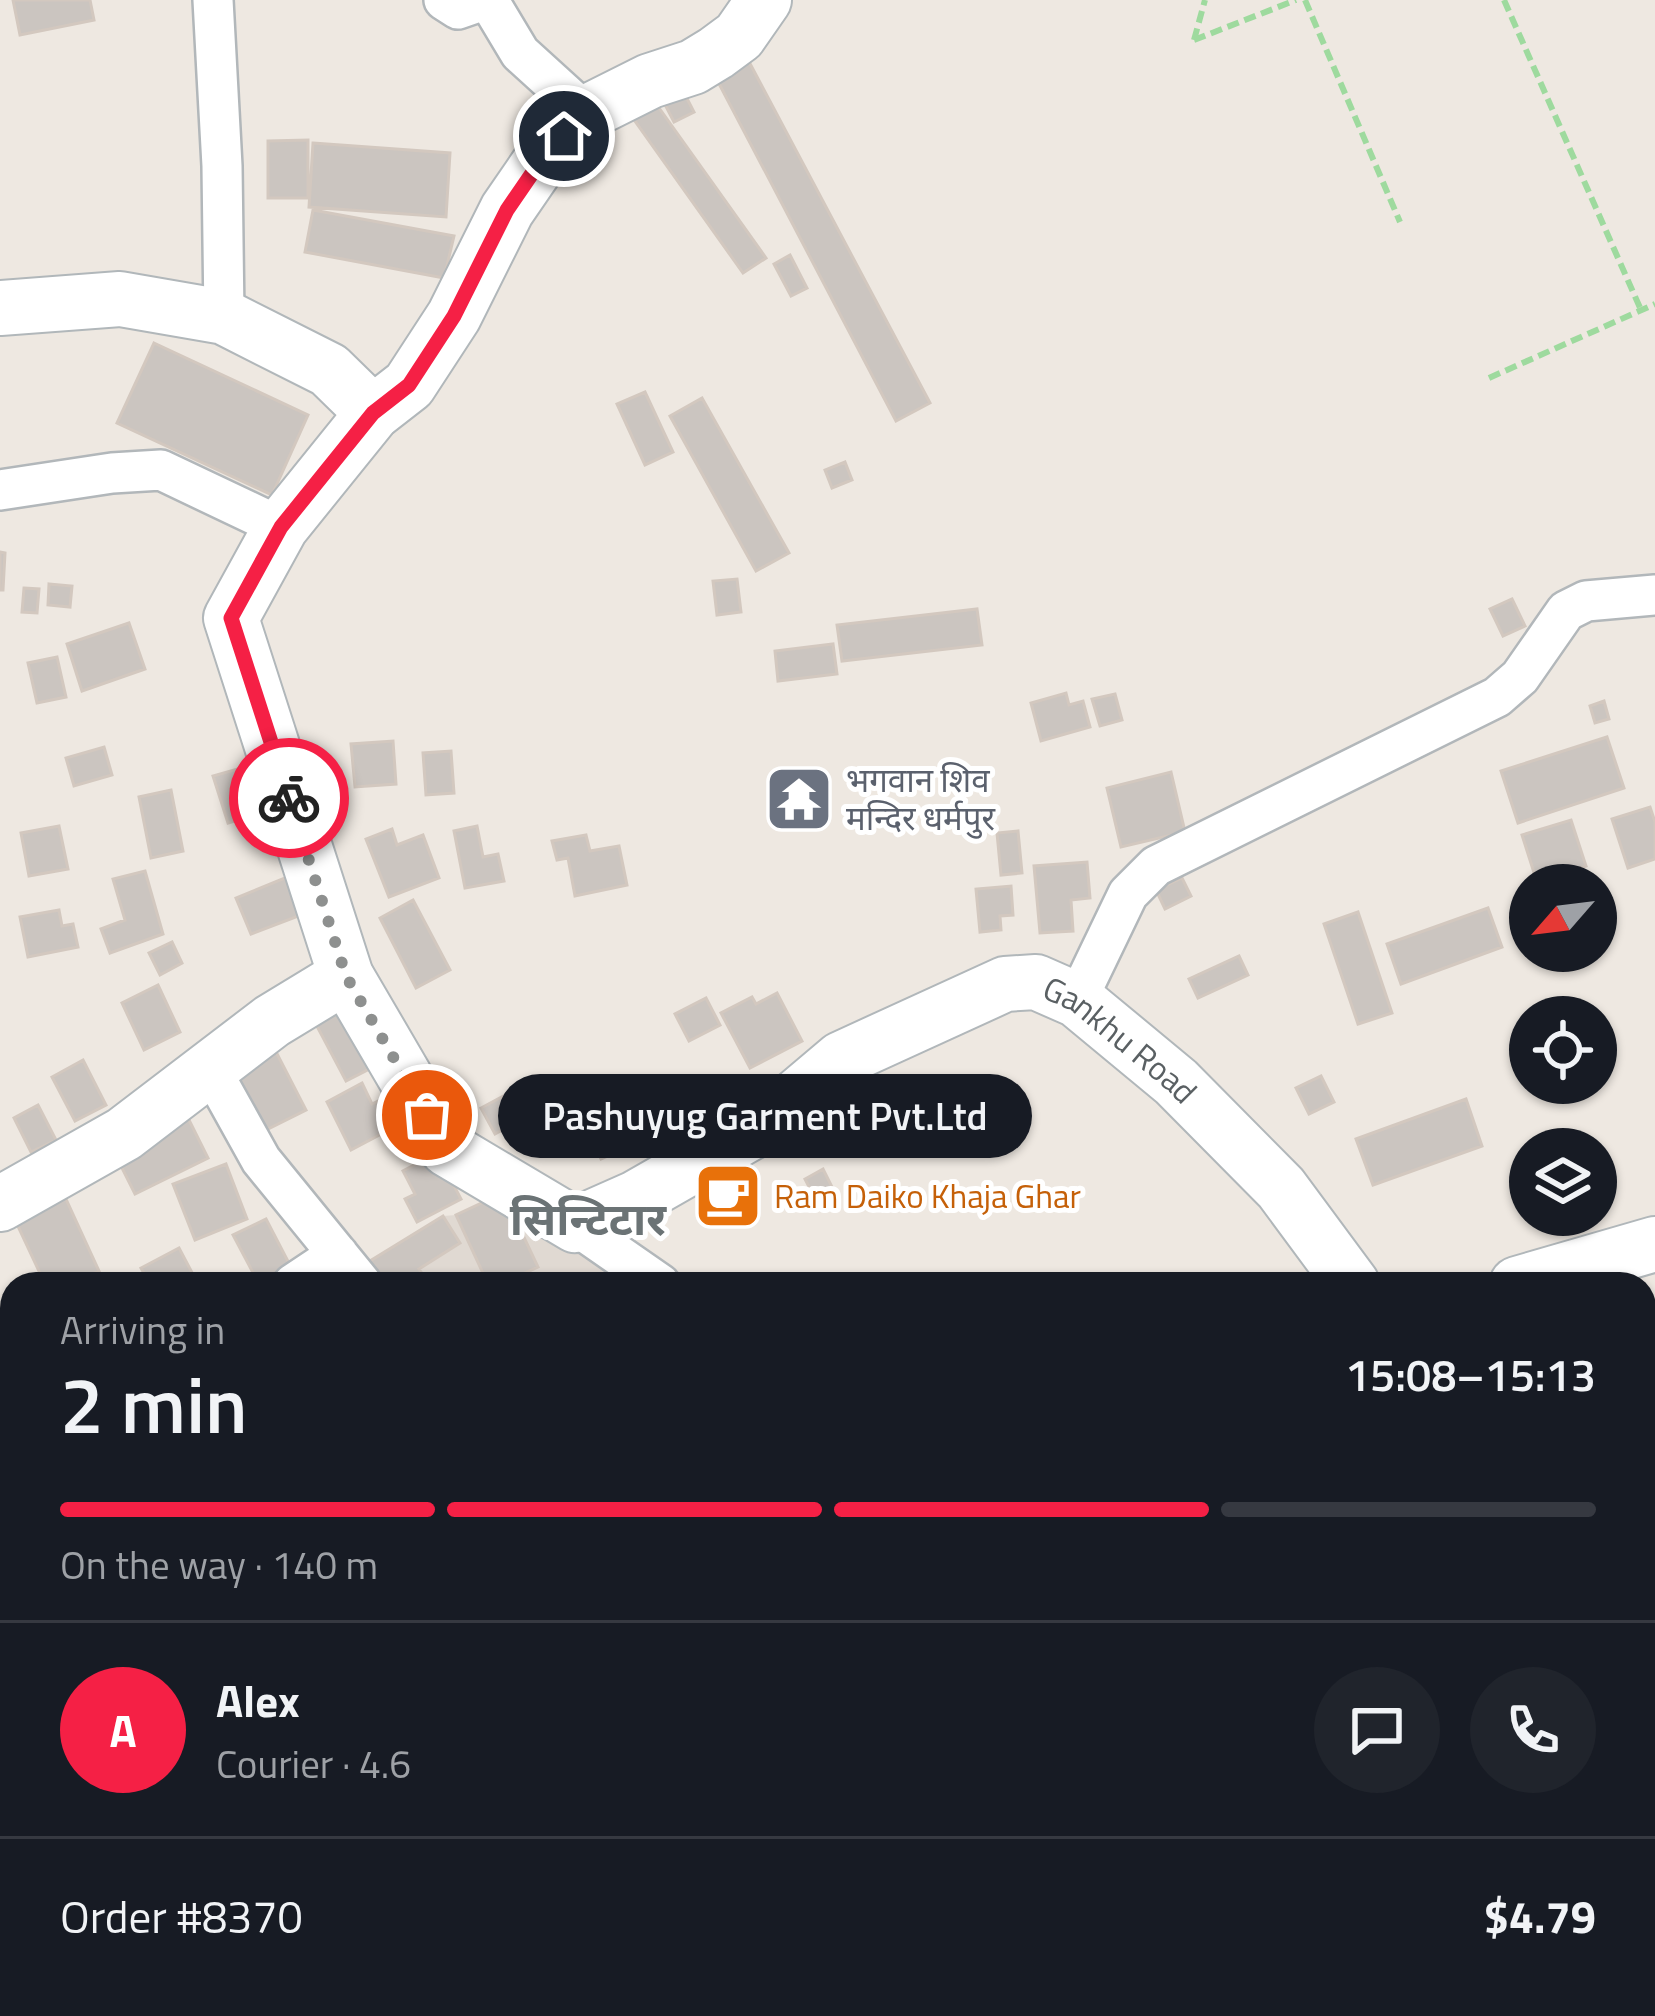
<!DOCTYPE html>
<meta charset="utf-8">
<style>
body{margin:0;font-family:"Titillium Web","Noto Sans Devanagari",sans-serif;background:#20242c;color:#f1f3f6;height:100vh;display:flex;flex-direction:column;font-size:45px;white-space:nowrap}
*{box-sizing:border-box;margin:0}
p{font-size:39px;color:#9ea1a6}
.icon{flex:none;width:66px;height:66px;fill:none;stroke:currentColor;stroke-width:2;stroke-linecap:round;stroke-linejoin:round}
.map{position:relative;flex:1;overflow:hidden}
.sheet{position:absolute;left:0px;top:1272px;width:1656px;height:744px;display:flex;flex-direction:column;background:#171b24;border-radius:36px 36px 0 0;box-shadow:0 3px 9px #0004}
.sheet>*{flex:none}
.needle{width:78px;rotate:242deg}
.fabs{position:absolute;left:1509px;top:864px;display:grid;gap:24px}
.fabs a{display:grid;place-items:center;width:108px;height:108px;border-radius:50%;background:#171b24;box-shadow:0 3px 9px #0004;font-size:60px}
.pin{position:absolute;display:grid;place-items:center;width:102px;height:102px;color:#fff;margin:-51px;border:6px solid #fff;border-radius:50%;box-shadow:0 3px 12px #0007}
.courier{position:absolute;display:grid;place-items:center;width:120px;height:120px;margin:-60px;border:9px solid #f52045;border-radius:50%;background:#fff;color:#222;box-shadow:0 3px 15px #0007}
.bubble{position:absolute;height:84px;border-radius:42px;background:#171b24;box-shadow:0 3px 9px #0004;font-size:39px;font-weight:600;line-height:84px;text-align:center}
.head em{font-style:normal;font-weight:600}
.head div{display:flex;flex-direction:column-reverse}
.head{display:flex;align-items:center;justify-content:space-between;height:204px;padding:0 60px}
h1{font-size:78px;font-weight:600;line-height:90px}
.bar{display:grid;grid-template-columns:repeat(4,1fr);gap:18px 12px;align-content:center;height:144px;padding:0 60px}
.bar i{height:15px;border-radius:9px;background:#363941}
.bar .active{background:#f52045}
.bar p{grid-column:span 4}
.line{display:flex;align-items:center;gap:30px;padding:0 60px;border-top:3px solid #363941}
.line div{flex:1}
.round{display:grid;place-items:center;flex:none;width:126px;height:126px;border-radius:63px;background:#20242c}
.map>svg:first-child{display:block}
</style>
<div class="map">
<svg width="1655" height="2016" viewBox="0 0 1655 2016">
<rect width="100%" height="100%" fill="#eee8e1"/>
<path fill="#e0d9d2" d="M503,1193L626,1284H387L370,1261L443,1216L456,1215Z"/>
<path fill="#cbc5c0" stroke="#d3c8bf" stroke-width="3" d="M13,0H90L94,20L20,35Z
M747,58L930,403L896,421L715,76Z
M679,83L694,112L674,122L659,93Z
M652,98L766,258L743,273L630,114Z
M308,140V198H268V141Z
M313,143L450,153L446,217L309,207Z
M313,210L454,236L444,278L305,252Z
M790,255L807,288L791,296L774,264Z
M154,343L308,415L272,495L117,423Z
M645,392L673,452L645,465L617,404Z
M702,398L789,553L756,571L670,416Z
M845,462L852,480L832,488L825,470Z
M0,552L5,553L3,590H0Z
M737,579L741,612L717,615L713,581Z
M49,584L72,586L70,607L48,605Z
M24,588L39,589L37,613L22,612Z
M1512,599L1525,626L1503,636L1490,609Z
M977,609L982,645L842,661L837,625Z
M129,623L145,669L82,691L67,644Z
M833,644L837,674L778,681L775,651Z
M57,657L66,697L37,703L28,663Z
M1066,693L1069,705L1083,701L1090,727L1041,741L1031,703Z
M1115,694L1122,720L1100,726L1092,699Z
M1604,701L1609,719L1595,723L1590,706Z
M1607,737L1624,788L1518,823L1501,771Z
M393,741L396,784L355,787L351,744Z
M104,747L112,775L74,786L66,758Z
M451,751L454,793L426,795L423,753Z
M262,762L276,808L228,823L213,776Z
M1171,772L1185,832L1121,847L1107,788Z
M171,790L183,851L151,858L139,797Z
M810,792L811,811L791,813L789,793Z
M1650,807L1655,822V859L1628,868L1612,819Z
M1571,820L1586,866L1537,882L1522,835Z
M59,826L68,869L29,876L21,833Z
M477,826L483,857L498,854L504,881L465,888L454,831Z
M392,829L397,845L423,835L439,878L389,897L366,839Z
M1018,831L1022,873L1001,875L997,833Z
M586,835L590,851L619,846L627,885L575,896L568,858L557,860L552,841Z
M1087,862L1090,898L1071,900L1073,931L1040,933L1034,866Z
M145,871L163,934L110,953L101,929L125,920L113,879Z
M302,871L317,909L251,934L236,898Z
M1182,878L1191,896L1165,909L1156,890Z
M1011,886L1013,915L1000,916L1001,930L980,932L976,889Z
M413,900L450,970L416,988L380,918Z
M1488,908L1502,947L1401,984L1387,944Z
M59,910L62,926L73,924L78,947L28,957L20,917Z
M1358,912L1392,1013L1358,1024L1324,924Z
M172,942L182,963L160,975L149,953Z
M1239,956L1248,975L1198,998L1189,979Z
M158,985L180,1032L144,1050L122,1003Z
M777,993L802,1041L750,1068L721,1013L752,997L756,1004Z
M348,994L383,1062L346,1081L310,1013Z
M706,998L720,1025L689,1041L675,1014Z
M273,1046L306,1110L260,1133L227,1070Z
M83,1060L106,1105L75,1121L52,1077Z
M1321,1076L1334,1102L1309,1114L1296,1088Z
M362,1083L372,1104L386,1097L400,1124L351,1150L327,1102Z
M546,1083L565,1120L524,1142L515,1123L495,1134L481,1108L526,1084L530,1091Z
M621,1087L645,1139L601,1159L577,1107Z
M1466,1099L1482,1146L1373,1185L1356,1139Z
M38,1105L56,1140L31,1152L14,1118Z
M188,1118L208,1158L135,1194L115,1154Z
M437,1153L461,1199L417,1222L405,1199L415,1194L403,1171Z
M226,1164L247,1219L195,1240L173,1184Z
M823,1169L837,1197L819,1206L805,1179Z
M503,1193L538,1267L501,1284H488L456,1215Z
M66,1199L99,1271L71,1284H45L16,1222Z
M443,1216L460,1243L419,1269L429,1284H387L370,1261Z
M266,1219L291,1267L259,1284L233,1235Z
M179,1248L198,1284H150L141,1268Z
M12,1784V1814L0,1820V1790Z
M12,1867V1900L0,1876V1873Z
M48,2004H100V2005L78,2016H36L33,2011Z
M648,2004H727L733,2016H654Z"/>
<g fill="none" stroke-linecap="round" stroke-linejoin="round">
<g stroke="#b2b7ba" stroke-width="44">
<path id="street" d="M213,0L222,166L224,317
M444,0L458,9L481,1L493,8L520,53L586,113
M0,490L112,473L161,470L281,527
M1077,1000L1128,894L1156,866L1497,697L1520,677L1566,611L1586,601L1655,595
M211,1070L261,1160L362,1284
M575,1225L660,1284
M293,1284L338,1254
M0,1421L12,1439
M0,1971L12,1996
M260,2004L266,2016
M550,2004L557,2016
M836,2004L842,2016
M1149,2004L1153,2016
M1583,2004L1587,2016
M1615,2016L1655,1999"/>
</g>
<g stroke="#b1b7ba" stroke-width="58">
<g id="secondary">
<path id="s1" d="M764,0L739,36L716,53L693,67L650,81L586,113L542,159L507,210L454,316L409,385L373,413L281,527L231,618L346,976L447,1149L575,1225L636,1198L762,1126L841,1059L1005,984L1036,982L1077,1000L1176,1082L1281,1188L1352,1284"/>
<path d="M0,308L120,299L224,317L329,370L373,413"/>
<path d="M0,1204L124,1134L272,1021L346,976"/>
<path d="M1517,1284L1655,1244"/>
</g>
</g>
<path stroke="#9eda9e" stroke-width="6" stroke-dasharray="12 6" stroke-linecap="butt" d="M1305,0L1400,222
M1504,0L1641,310
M1194,40L1296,0
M1194,40L1205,0
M1489,378L1655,304"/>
<use href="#street" stroke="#fff" stroke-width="39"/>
<use href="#secondary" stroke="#fff" stroke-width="54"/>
</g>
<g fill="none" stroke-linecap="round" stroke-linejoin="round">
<path stroke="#8e908f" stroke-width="12" stroke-dasharray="0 21.6" d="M289,798L346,976L427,1115"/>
<path stroke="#f52045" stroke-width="15" d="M289,798L231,618L281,527L373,413L409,385L454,316L507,210L542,159L564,136"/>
</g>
<defs>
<g id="temple-square" transform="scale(3.45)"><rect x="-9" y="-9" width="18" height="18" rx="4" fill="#6b7280" stroke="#fff"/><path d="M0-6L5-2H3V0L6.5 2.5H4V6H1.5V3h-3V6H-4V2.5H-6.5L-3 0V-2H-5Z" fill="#fff"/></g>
<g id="cafe-square" transform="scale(3.45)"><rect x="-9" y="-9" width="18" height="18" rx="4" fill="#e8710a" stroke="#fff"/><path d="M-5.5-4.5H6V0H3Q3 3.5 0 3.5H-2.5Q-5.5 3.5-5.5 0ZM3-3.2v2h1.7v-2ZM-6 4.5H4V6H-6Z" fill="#fff"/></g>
</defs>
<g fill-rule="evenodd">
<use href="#temple-square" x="799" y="799"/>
<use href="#cafe-square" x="728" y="1196"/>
</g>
<g text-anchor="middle" stroke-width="10" stroke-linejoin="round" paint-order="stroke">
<g font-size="33" fill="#5b616d" stroke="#fff" text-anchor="start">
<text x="846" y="792">भगवान शिव<tspan x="846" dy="38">मन्दिर धर्मपुर</tspan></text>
</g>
<g font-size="33" fill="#5a6063" stroke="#fff">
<text dy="12" stroke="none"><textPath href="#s1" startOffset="2193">Gankhu Road</textPath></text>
</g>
<g font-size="33" fill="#c56008" stroke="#fff" text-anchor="start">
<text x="774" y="1208">Ram Daiko Khaja Ghar</text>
</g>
<g font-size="45" font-weight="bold" fill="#6b7375" stroke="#fff">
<text x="588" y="1235">सिन्टिटार</text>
</g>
</g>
</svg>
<div class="fabs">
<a><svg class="needle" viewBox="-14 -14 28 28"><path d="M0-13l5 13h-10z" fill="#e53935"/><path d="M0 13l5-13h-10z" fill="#9ea1a6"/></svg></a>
<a><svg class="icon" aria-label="locate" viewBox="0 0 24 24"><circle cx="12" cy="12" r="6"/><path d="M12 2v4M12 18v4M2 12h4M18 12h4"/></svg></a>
<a><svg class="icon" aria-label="layers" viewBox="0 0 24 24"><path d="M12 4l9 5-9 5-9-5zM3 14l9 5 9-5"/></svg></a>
</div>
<div class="pin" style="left:427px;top:1115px;background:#ea580c"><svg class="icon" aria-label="bag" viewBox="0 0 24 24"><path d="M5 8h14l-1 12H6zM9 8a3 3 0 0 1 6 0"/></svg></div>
<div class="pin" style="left:564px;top:136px;background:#1f2937"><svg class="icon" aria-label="home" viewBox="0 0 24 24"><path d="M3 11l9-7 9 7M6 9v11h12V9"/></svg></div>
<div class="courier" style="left:289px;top:798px"><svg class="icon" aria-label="bike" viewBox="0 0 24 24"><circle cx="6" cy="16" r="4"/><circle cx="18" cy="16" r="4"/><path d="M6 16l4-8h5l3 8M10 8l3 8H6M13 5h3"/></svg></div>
<div class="bubble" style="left:498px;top:1074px;width:534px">Pashuyug Garment Pvt.Ltd</div>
<section class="sheet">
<div class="head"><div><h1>2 min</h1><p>Arriving in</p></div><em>15:08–15:13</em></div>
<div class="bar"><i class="active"></i><i class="active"></i><i class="active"></i><i></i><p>On the way · 140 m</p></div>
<div class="line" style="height:216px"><b class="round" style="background:#f52045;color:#fff">A</b><div><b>Alex</b><p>Courier · 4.6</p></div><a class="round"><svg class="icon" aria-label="chat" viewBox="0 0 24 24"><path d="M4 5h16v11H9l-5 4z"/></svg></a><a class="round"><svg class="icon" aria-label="phone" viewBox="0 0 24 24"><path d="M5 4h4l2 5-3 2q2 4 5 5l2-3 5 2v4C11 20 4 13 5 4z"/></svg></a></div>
<div class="line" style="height:156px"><div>Order #8370</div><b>$4.79</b></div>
</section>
</div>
